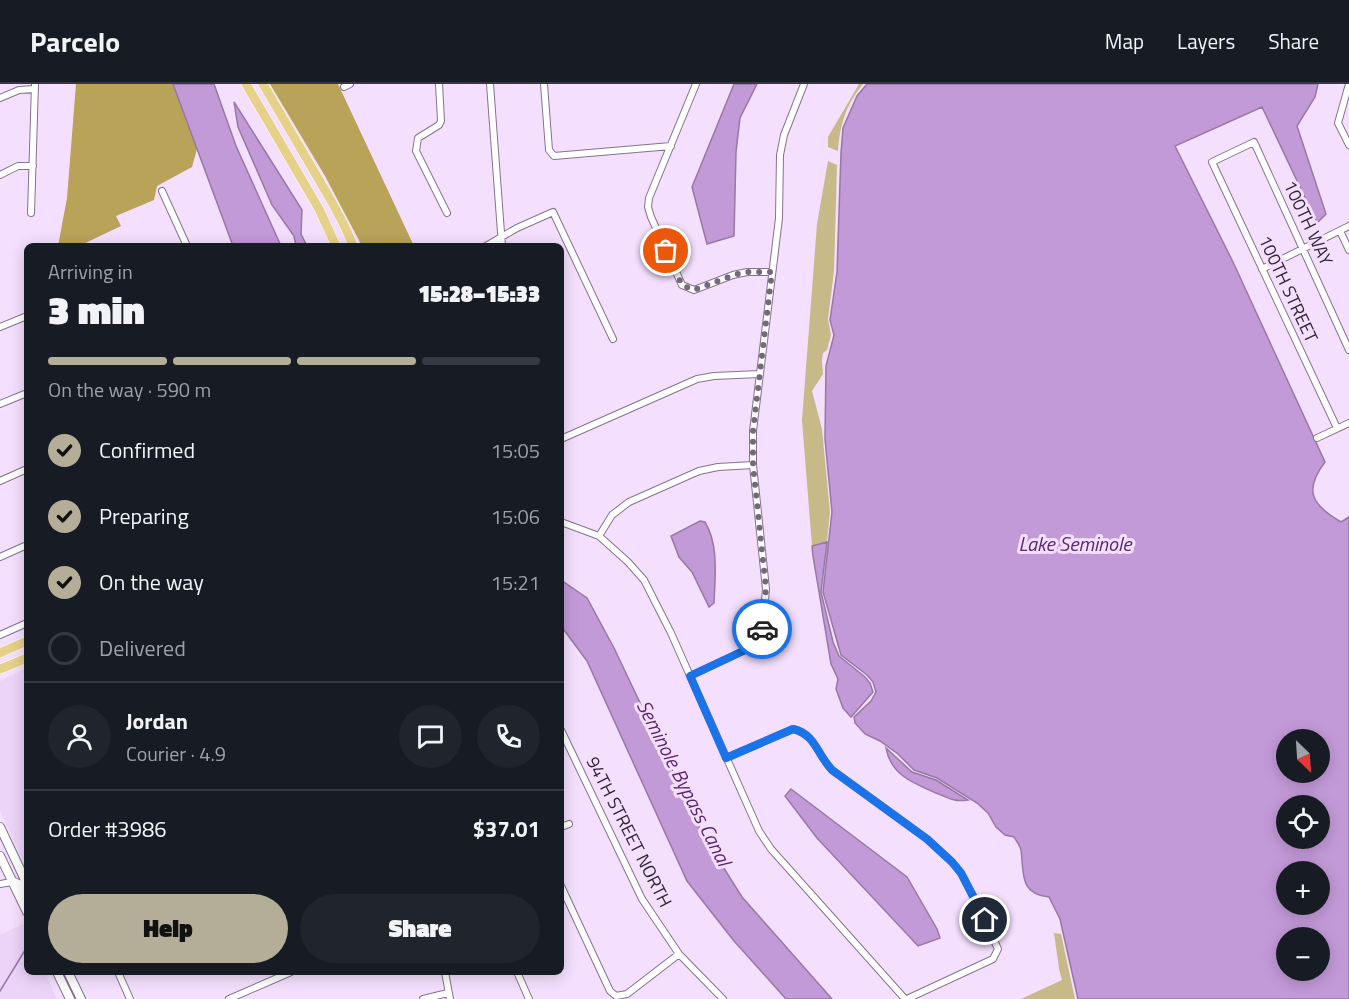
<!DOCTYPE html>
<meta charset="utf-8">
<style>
body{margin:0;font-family:"Titillium Web",sans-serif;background:#20242c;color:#f1f3f6;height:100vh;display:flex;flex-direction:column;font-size:22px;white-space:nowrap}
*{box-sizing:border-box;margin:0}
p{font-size:20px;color:#9ea1a6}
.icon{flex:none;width:33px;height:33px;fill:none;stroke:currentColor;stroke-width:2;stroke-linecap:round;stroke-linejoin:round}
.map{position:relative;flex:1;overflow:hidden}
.side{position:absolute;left:24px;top:159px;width:540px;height:732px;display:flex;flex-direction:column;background:#171b24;border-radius:9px;box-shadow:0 3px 15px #0003}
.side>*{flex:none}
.needle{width:39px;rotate:155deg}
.controls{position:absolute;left:1276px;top:645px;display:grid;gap:12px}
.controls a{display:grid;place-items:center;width:54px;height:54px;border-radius:50%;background:#171b24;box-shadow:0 3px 15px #0003;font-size:30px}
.pin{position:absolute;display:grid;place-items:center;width:51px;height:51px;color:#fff;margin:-26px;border:3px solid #fff;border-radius:50%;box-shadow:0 2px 6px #0007}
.courier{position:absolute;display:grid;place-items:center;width:60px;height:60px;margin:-30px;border:4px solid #1a73e8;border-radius:50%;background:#fff;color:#222;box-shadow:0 2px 8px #0007}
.head em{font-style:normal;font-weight:800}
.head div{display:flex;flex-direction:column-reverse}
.head{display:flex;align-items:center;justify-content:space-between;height:102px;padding:0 24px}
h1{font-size:39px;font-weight:800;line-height:45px}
.bar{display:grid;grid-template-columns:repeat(4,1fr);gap:9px 6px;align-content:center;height:72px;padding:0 24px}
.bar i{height:8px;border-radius:4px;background:#363941}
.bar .current{background:#b4ae99}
.bar p{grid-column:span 4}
.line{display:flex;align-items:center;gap:15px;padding:0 24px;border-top:2px solid #363941}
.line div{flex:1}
.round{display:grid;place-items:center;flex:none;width:63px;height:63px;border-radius:32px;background:#20242c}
ol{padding:0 24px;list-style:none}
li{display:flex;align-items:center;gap:18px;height:66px}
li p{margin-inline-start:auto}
li .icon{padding:6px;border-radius:50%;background:#b4ae99;color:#111;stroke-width:4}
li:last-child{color:#9ea1a6}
li i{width:33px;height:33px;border:3px solid #363941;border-radius:50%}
.button{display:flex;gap:12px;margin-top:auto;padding:12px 24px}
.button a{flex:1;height:69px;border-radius:36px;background:#b4ae99;color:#111;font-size:24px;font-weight:800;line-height:69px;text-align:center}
.button a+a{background:#20242c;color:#f1f3f6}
header{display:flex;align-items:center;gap:36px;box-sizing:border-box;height:84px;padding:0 30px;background:#171b24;border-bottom:2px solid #363941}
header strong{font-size:28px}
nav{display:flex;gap:33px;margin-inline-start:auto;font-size:21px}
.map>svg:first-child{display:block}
</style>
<header>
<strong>Parcelo</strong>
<nav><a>Map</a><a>Layers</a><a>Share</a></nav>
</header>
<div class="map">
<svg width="1349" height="915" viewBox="0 0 1349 915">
<rect width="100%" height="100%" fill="#f4e0fe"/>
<path fill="#ecd4f9" d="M27,584V785L0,727V597Z
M23,840L27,848V888H45L57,915H0V851Z"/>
<path fill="#c7b988" d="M859,0H863C846,21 840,40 838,67L828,63V53Z
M828,77L837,81L834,187L828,235L831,251L827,266L823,269L822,276L823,290L812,307L822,345L830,428L827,458L812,462L802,336L817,140Z
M1054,849L1061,850L1075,915H1021L1062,896L1059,885Z"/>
<path fill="#b8a359" d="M76,0H173L197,65L192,83L157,102L154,116L116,132L121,142L79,162H58L67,114Z
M270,0H338L414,162H362L325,92Z"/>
<path fill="#c39ad8" stroke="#9778a6" stroke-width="1.5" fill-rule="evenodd" d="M173,0H214L236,62L281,162H233Z
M734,0H757L740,34L736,68L734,152L707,160L692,103Z
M867,0H1318L1315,13L1297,42L1326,130L1317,139L1262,23L1175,62L1233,178L1325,378C1303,407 1312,421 1341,438L1349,433V915H1078L1060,835L1049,813C1019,810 1024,789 1021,766C1020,761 1016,757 1014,753L1005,751L996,743L988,729L977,719L937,694L914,686L898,670L880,657L865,650L855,639L854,633L871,617L876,608L873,598L867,591L841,571L823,508L832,428L825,355L826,282L834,251L830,236L837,188L841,69L843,44L857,12ZM1287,656H1320V688H1287ZM1287,722H1320V754H1287ZM1287,788H1320V820H1287ZM1287,854H1320V886H1287Z
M234,18L302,126L301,150L307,162H296L294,152L272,121L238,43Z
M700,437L705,438C719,461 715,493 714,519L709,523L692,488L679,473L671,452Z
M827,458L821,508L833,558L839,572L865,593L870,599L873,608L851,633L843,624L836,605L838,595L831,580L813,472L812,462Z
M561,496L587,514L614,564L703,751L742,813L832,915H786L734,857L687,797L587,577L561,542Z
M886,664L912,688L936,696L968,716C952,718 950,714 936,709C913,699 891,691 886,664Z
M791,705L907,793L937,845L940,854L918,862L817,754L785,712Z"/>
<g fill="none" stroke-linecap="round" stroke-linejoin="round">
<path stroke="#9778a6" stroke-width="1.5" d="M0,907L27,863"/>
<g stroke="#85738e" stroke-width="8">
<path id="minor" d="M439,0L441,37L439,41L418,54L416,67L447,129
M490,0L502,162
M544,0L549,66L554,72L671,62
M696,0L649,114L648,123L651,133L682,201L694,206L733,191L747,188H772
M1349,0L1338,39L1349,61
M344,3L350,0
M0,14L19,6L35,5
M0,91L18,82H33
M162,107L187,162
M31,129L35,0
M1340,147L1349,166
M486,162L517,144L553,128L613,255
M1262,185L1349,142
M0,243L27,232
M0,320L27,309
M1337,344L1212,78L1254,58L1349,266
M1317,354L1349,339
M561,355L697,295L714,292L759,290
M0,397L27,385
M561,438L599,452L628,478L644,496L671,549L759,747L771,765L905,915
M599,452L612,431L629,418L699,387L718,383L753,381
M0,473L27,461
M0,551L27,539
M690,592L758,560L762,550L766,505L753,381V347L779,134L780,71L784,51L804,0
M561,646L642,815L679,870L723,915
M726,674L793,645C815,650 817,670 832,686L927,755L952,778L961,789L978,821L998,865L993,875L907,915
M561,743L569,740
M0,800L12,798
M561,802L610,907L616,912L627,910L679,870
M118,888L130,915
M445,888L450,915
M517,888L529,915
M229,915L291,888
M423,915L448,909"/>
</g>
<g stroke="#85738e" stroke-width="10">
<path id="secondary" d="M0,743L27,800
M0,772L27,828
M14,798L21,801L27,813
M57,888L70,915
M68,888L81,915"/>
</g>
<g stroke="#fff" stroke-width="10">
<path id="primary" d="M246,0L319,125L336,162
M263,0L333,120L346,145L353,162
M0,569L27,557
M0,585L27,574"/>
</g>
<use href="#minor" stroke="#fff" stroke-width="6"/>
<use href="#secondary" stroke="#fff" stroke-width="8"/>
<use href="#primary" stroke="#e5d188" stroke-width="9"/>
</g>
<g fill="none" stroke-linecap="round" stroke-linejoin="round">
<path stroke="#74687a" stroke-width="6" stroke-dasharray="0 10.8" d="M666,167L682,201L694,206L734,191L747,188H772L753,347V381L766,505L762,545"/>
<path stroke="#1a73e8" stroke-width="8" d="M762,545L758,560L690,592L726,674L793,645C815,650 817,670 832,686L927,755L952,778L961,789L985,836"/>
</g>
<g text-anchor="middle" stroke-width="6" stroke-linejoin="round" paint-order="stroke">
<g font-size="18" fill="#2f2733" stroke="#f4e0fe">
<text transform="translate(1308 139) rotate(65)" y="6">100TH WAY</text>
<text transform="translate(1288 205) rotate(65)" y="6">100TH STREET</text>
<text transform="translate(629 748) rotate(63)" y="6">94TH STREET NORTH</text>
</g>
<g font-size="20" font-style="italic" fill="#59276f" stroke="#f4e0fe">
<text x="1075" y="467">Lake Seminole</text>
<text transform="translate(684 699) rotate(63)" y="7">Seminole Bypass Canal</text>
</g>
</g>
</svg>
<div class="controls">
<a><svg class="needle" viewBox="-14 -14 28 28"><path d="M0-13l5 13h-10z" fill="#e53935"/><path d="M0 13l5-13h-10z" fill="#9ea1a6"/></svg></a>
<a><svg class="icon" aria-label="locate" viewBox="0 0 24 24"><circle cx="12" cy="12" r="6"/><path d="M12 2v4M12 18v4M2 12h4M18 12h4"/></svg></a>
<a>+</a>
<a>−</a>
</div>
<div class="pin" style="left:666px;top:167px;background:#ea580c"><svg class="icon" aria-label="bag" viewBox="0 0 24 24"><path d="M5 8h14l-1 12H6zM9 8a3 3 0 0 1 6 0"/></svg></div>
<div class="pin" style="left:985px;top:836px;background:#1f2937"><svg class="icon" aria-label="home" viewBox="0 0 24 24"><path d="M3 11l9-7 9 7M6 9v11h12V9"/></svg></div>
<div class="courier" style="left:762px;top:545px"><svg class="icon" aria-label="car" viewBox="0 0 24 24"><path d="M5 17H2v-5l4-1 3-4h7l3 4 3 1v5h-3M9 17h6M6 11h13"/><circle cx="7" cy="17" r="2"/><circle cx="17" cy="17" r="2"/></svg></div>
<section class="side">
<div class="head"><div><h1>3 min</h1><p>Arriving in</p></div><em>15:28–15:33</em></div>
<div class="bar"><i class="current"></i><i class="current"></i><i class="current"></i><i></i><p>On the way · 590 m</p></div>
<ol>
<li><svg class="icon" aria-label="check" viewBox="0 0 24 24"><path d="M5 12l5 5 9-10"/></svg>Confirmed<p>15:05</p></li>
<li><svg class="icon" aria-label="check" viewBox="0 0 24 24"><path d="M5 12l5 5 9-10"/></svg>Preparing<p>15:06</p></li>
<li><svg class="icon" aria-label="check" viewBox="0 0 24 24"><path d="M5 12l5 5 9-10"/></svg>On the way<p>15:21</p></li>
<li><i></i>Delivered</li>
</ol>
<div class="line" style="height:108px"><a class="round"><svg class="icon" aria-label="person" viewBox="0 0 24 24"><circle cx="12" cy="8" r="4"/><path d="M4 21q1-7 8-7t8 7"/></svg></a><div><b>Jordan</b><p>Courier · 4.9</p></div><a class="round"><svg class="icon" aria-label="chat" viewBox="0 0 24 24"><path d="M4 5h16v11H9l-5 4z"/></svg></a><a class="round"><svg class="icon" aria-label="phone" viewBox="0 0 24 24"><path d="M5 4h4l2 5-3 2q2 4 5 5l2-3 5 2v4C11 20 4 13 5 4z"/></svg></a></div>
<div class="line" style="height:78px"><div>Order #3986</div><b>$37.01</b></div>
<div class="button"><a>Help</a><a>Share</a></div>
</section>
</div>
